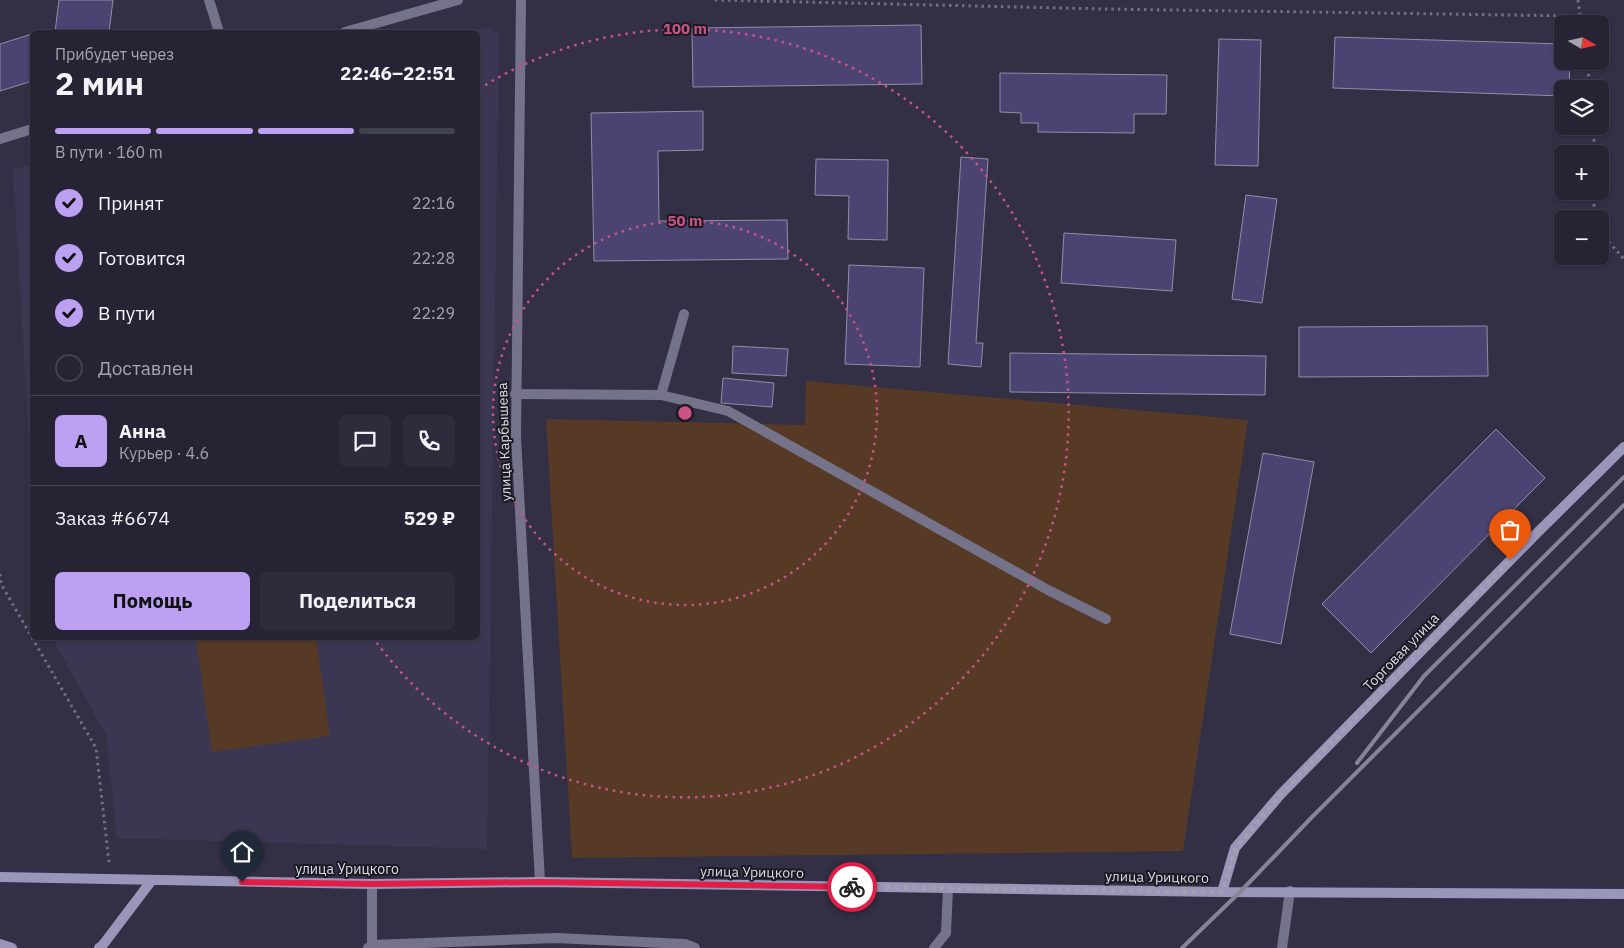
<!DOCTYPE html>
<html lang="ru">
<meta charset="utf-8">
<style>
body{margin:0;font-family:"IBM Plex Sans",sans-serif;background:#2e2c3c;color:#f1f3f6;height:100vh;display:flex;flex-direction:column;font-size:19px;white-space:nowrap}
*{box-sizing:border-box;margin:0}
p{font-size:16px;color:#a4a4ac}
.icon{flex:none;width:28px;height:28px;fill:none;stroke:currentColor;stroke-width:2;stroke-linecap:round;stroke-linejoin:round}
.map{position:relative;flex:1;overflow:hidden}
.side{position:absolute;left:30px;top:30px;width:450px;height:610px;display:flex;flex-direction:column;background:#262434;border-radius:8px;box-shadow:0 1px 4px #0004,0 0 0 1px #42414f}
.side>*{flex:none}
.needle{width:32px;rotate:99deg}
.tools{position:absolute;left:1554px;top:15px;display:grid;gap:10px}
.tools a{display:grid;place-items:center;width:55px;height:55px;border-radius:8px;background:#262434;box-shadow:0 1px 4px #0004,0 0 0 1px #42414f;font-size:25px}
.pin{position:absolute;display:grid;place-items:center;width:42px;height:42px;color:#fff;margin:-51px -21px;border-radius:50% 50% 50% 0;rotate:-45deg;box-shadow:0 0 5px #0007}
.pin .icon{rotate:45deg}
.courier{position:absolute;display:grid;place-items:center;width:50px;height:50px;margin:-25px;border:4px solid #e11d48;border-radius:50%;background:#fff;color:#222;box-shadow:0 1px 6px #0007}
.summary em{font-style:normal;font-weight:700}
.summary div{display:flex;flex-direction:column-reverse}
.summary{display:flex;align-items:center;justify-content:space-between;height:85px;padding:0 25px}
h1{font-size:32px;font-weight:700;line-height:38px}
.bar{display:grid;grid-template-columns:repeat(4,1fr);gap:8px 5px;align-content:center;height:60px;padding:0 25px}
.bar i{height:6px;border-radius:4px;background:#42414f}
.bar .current{background:#bca0f2}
.bar p{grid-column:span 4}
.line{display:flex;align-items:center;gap:12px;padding:0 25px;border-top:1px solid #42414f}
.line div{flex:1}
.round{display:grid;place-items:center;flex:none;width:52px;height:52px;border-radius:8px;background:#2e2c3c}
ol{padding:0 25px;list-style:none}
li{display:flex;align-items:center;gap:15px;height:55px}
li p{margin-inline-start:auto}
li .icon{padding:5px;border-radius:50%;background:#bca0f2;color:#111;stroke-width:4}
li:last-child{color:#a4a4ac}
li i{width:28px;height:28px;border:2px solid #42414f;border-radius:50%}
.cta{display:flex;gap:10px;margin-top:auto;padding:10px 25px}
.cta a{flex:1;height:58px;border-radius:8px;background:#bca0f2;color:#111;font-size:20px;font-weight:700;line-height:58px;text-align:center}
.cta a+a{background:#2e2c3c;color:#f1f3f6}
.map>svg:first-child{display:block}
</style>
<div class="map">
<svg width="1624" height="948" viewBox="0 0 1624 948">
<rect width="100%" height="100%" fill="#333045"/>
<path fill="#3b3752" d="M489,27L499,34L487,849L117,838L106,735L52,638H478V32H469Z
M32,164V494L13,170Z"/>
<path fill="#563a26" d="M806,381L1248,420L1183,851L572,858L546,419L805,425Z
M196,638H316L330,736L212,752Z"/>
<path fill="#4b4472" stroke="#908ea7" d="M59,0H113L109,32H55Z
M921,25L922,84L693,87L692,28Z
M32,34V81L0,91V44Z
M1335,37L1562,44V61H1570L1569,89H1562V96L1333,88Z
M1219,39L1261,40L1258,166L1215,165Z
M1000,73L1167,75L1166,114H1134V133L1038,132V123H1021V113L1000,112Z
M703,111V150L658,151L659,221L787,220L788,259L594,261L591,113Z
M961,157L988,159L976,343H983L981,367L948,364Z
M816,159L888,160L887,240L848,239L849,196L815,195Z
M1246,195L1277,199L1262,303L1232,299Z
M1064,233L1176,240L1172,291L1061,283Z
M849,265L924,268L920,367L845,364Z
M1487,326L1488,376L1299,377V327Z
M733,346L788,349L786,376L732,373Z
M1010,353L1266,356L1265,395L1010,392Z
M723,378L774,383L772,407L721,403Z
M1496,429L1545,478L1371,653L1322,604Z
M1263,453L1314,462L1281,644L1230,634Z"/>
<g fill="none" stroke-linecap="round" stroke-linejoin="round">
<path stroke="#716f81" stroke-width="3" stroke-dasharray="2.5 4" stroke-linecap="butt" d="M715,0L1105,9L1580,16
M1578,0L1581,24
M1587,61L1590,89
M1594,126V154
M1594,191V219
M1600,232L1624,259
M0,574L1,584L96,748L109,862"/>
<path stroke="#757389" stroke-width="10" d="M209,0L219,32
M515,394L661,395L728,411L1048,590L1106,619
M661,395L684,314
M372,884V945L377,948
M368,948L372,945L556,938L685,944L695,948
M934,948L946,933L948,888
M1282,948L1290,891"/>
<path stroke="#757389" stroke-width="10" d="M521,0L516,437L540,882
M345,32L458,0
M0,139L32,129"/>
<path stroke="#9a96b9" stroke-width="10" d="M0,877L372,884L540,882L1222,892L1624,894
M1222,892L1235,848L1281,794L1537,533L1624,447
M0,944L12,948
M99,948L102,946L152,880"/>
<path stroke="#868495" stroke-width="4" d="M1357,763L1424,676L1624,477
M1182,948L1241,891L1312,817L1624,505"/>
</g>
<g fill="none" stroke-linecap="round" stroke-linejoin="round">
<path stroke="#a2a0b0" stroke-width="5" stroke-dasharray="0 9" d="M852,887L1222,892L1236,848L1281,794L1510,560"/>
<path stroke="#e11d48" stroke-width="6" d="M242,882L372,884L540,882L852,887"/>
</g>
<g fill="none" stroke="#ca5386" stroke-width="2.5" stroke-dasharray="2.5 5">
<circle cx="685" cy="413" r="192"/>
<path d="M479 89A384 384 0 1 1 374 639"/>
</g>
<g text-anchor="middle" stroke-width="4" stroke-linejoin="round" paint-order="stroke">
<g font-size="14" fill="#dddcea" stroke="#1b1a23">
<text transform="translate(504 442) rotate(-92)" y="5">улица Карбышева</text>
<text transform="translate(1401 652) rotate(-46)" y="5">Торговая улица</text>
<text x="347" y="874">улица Урицкого</text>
<text transform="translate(752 872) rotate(1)" y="5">улица Урицкого</text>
<text transform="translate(1157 877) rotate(1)" y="5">улица Урицкого</text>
</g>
</g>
<circle cx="685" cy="413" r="8" fill="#ca5386" stroke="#1b1a23" stroke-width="2.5"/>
<g font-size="15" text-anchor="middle" font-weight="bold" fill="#ca5386" stroke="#1b1a23" stroke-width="4" stroke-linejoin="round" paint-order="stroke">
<text x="685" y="34">100 m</text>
<text x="685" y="226">50 m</text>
</g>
</svg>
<div class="tools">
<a><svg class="needle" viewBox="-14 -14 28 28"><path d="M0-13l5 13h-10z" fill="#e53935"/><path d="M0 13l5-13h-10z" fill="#a4a4ac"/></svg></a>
<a><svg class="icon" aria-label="layers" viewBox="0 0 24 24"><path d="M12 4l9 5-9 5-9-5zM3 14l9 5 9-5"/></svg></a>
<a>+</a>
<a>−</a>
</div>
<div class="pin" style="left:1510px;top:560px;background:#ea580c"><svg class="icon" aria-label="bag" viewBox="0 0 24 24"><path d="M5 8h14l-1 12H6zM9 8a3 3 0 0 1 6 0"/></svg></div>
<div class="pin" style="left:242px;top:882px;background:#1f2937"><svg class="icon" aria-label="home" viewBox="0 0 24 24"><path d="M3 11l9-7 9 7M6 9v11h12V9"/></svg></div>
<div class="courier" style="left:852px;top:887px"><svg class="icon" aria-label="bike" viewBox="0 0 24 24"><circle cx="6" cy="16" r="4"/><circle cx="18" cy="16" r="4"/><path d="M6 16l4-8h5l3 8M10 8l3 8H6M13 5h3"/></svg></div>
<section class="side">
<div class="summary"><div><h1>2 мин</h1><p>Прибудет через</p></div><em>22:46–22:51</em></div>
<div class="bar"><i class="current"></i><i class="current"></i><i class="current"></i><i></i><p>В пути · 160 m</p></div>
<ol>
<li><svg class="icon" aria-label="check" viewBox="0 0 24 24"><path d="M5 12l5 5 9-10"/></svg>Принят<p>22:16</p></li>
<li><svg class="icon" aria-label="check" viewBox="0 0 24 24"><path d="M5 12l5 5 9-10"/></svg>Готовится<p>22:28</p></li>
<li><svg class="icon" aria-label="check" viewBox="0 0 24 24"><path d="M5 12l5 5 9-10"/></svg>В пути<p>22:29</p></li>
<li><i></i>Доставлен</li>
</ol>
<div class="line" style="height:90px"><b class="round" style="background:#bca0f2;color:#111">А</b><div><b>Анна</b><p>Курьер · 4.6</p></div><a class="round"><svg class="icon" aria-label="chat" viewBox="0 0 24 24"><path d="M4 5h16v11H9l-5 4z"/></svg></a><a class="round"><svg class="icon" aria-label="phone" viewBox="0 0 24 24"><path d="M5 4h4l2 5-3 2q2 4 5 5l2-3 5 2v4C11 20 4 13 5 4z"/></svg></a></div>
<div class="line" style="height:65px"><div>Заказ #6674</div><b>529 ₽</b></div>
<div class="cta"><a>Помощь</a><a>Поделиться</a></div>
</section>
</div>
